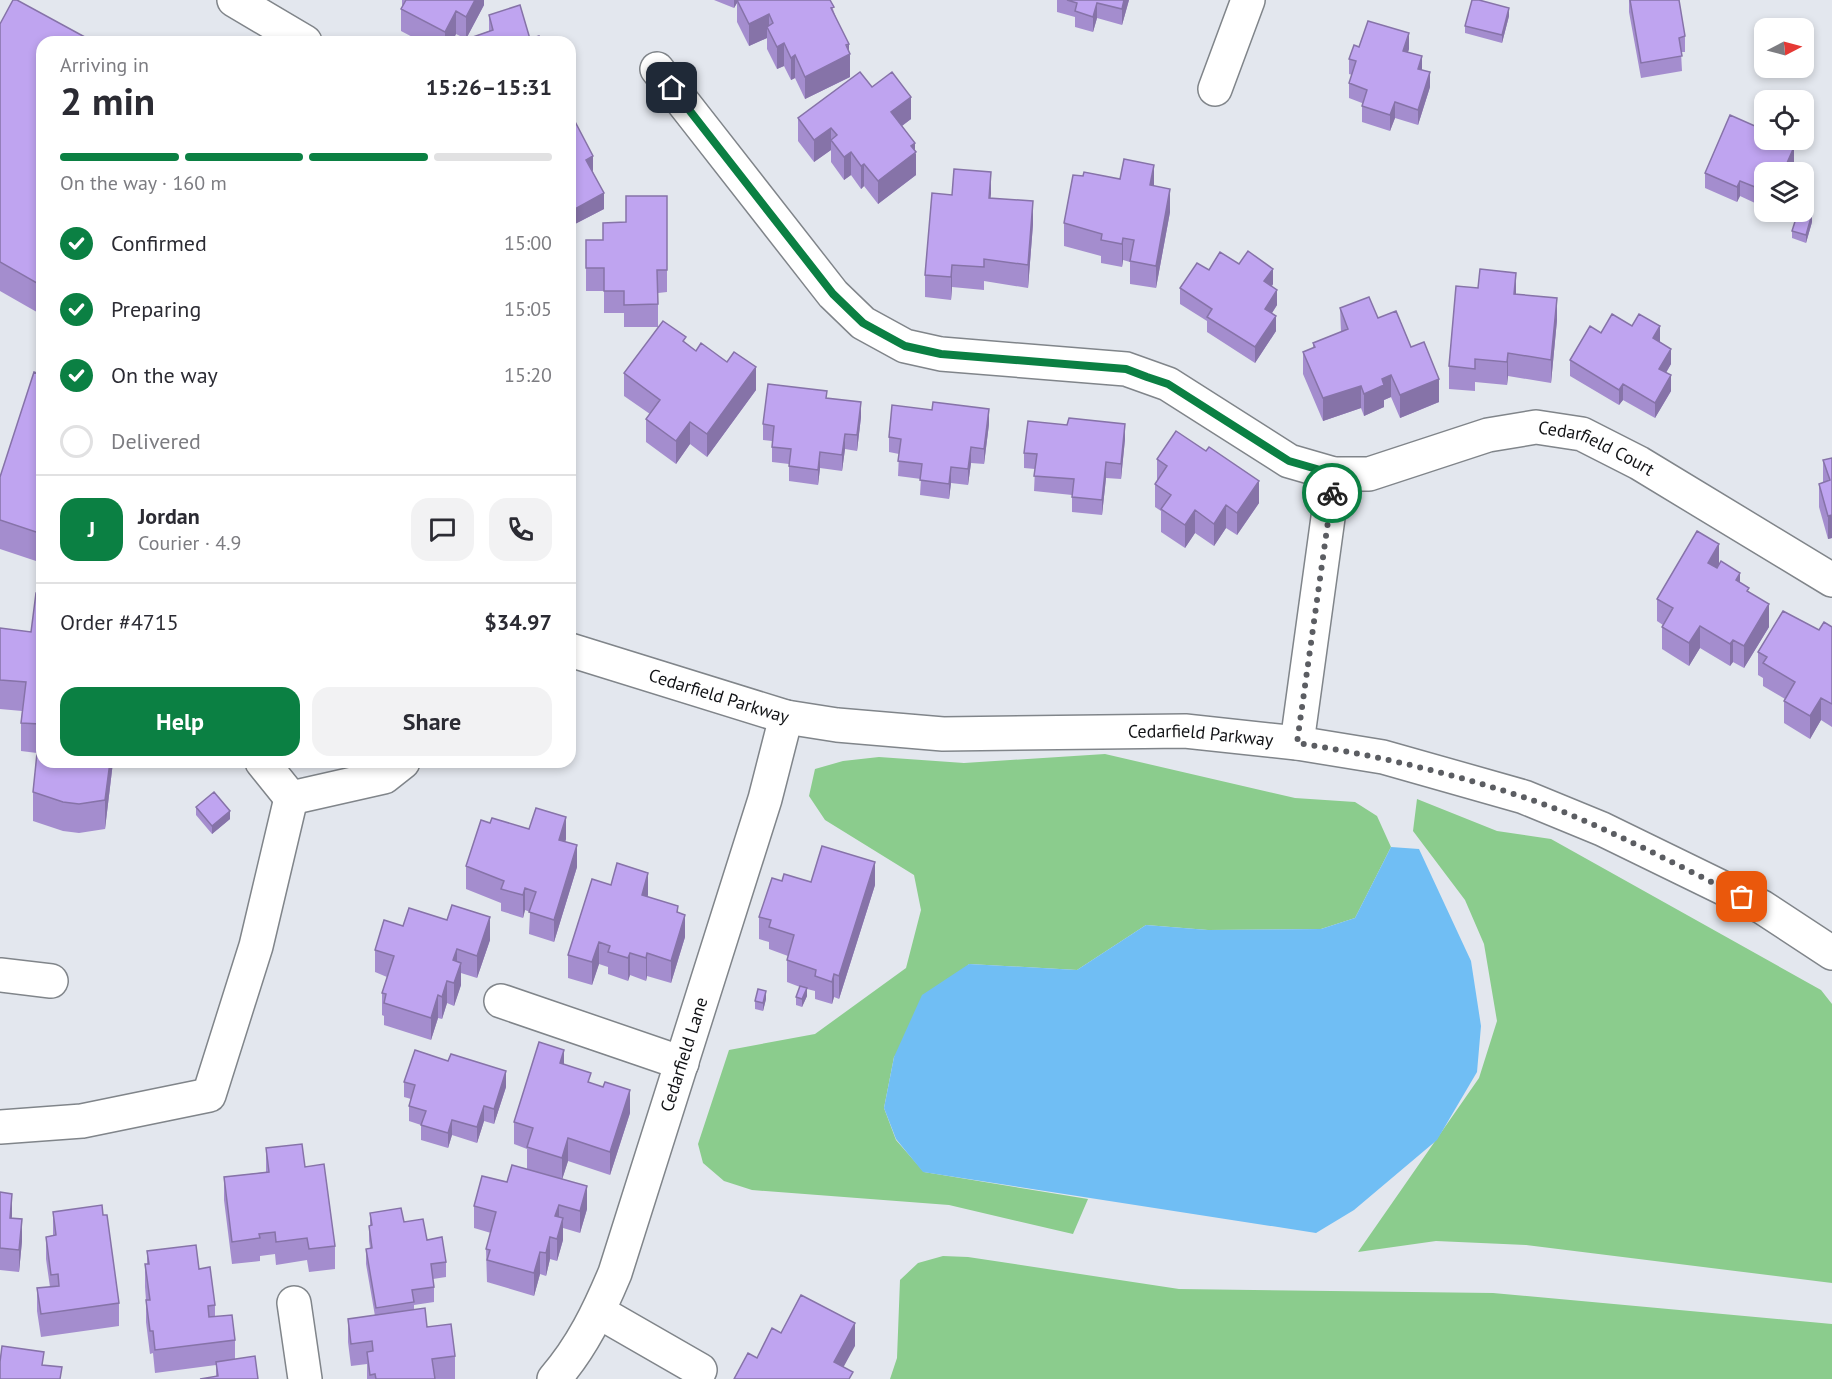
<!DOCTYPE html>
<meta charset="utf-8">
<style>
body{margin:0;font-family:"PT Sans",sans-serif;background:#f2f2f3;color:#2b2b33;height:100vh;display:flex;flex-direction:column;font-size:22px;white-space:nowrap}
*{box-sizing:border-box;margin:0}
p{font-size:20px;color:#7c7c81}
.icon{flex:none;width:33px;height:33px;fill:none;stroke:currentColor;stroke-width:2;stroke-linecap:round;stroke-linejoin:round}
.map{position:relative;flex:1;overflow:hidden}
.panel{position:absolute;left:36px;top:36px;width:540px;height:732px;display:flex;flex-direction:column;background:#fff;border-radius:18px;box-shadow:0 3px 9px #0003}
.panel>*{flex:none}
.needle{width:39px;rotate:84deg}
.buttons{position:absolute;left:1754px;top:18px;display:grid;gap:12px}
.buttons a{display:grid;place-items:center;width:60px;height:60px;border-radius:12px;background:#fff;box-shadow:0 3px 9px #0003;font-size:30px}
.pin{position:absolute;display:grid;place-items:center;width:51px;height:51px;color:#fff;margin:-26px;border-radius:12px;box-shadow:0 3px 9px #0006}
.courier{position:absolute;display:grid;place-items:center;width:60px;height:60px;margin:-30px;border:4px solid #0b8043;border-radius:50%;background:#fff;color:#222;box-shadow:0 2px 8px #0007}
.overview em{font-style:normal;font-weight:700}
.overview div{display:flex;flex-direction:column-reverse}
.overview{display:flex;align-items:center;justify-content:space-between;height:102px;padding:0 24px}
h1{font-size:39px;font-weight:700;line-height:45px}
.bar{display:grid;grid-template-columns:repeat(4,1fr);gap:9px 6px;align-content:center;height:72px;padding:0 24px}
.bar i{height:8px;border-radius:4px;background:#e1e1e2}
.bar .current{background:#0b8043}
.bar p{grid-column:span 4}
.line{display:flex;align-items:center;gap:15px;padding:0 24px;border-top:2px solid #e1e1e2}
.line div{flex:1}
.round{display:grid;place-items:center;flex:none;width:63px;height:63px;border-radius:18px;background:#f2f2f3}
ol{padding:0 24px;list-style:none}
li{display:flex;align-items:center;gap:18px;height:66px}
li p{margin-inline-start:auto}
li .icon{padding:6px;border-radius:50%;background:#0b8043;color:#fff;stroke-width:4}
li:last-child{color:#7c7c81}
li i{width:33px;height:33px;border:3px solid #e1e1e2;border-radius:50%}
.cta{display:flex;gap:12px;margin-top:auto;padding:12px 24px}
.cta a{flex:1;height:69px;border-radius:18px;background:#0b8043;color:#fff;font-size:24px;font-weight:700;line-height:69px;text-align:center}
.cta a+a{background:#f2f2f3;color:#2b2b33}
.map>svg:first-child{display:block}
</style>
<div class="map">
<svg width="1832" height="1379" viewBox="0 0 1832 1379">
<rect width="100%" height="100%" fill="#e3e7ee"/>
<path fill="#8bcc8d" d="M1105,754L1295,798L1355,802L1377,816L1391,847L1355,918L1321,929L1208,930L1146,925L1077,970L969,964L894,1057L884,1108L896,1140L924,1172L1088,1199L1073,1234L949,1205L752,1190L724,1181L703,1163L698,1144L729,1050L815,1034L906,968L921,910L914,875L825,820L809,796L815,769L843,761L879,757L964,763Z
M1417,799L1497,831L1551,839L1821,990L1832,1004V1283L1526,1245L1436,1241L1358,1252L1479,1078L1497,1021L1484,944L1465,900L1413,831Z
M943,1256L968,1257L1179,1289L1493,1293L1832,1324V1379H890L897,1358L900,1280L918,1263Z"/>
<path fill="#70bef4" d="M1391,847L1419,849L1471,961L1481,1026L1477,1072L1437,1140L1354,1210L1316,1233L923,1172L896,1139L884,1108L894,1057L922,995L969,964L1077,970L1146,925L1208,930L1321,929L1355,918Z"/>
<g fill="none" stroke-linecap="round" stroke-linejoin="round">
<g stroke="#80858a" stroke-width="36">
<g id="minor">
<path d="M234,0L305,42"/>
<path id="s1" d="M657,69L833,294L863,323L905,346L941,354L1126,369L1168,384L1289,461L1334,474H1369L1488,435L1536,427L1582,434L1639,463L1832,580"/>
<path d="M1215,89L1248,0"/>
<path id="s2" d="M570,650L786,717L837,725L943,734L1185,731L1297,743L1383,757L1524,797L1602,829L1762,907L1832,953"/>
<path d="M1297,743L1334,474"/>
<path d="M262,762L291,798"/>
<path d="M291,798L384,777L403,762"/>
<path d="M0,975L51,981"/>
<path d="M501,1001L682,1063"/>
<path d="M0,1127L82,1121L209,1095L256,946L291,798"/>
<path d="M294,1303L305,1379"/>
<path d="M599,1312L700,1370"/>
<path id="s3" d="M554,1379C582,1347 599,1311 615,1273L765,799L786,717"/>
</g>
</g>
<use href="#minor" stroke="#fff" stroke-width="33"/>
</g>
<path fill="#a48dce" d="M402,0H484V5L466,39L456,34L452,42H422L401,31V9L402,7Z
M714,0H830L834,12L849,52L850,77L805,99L795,78L791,80L784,66L777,69L767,49V38L749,46L737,22V3L734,8Z
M1057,0H1129L1122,25L1097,18L1093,32L1075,27V17L1057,12Z
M1629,0H1679L1685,36V52H1681L1682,71L1641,78L1629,12Z
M489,15L530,39L541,42H473V37L489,31Z
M1509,16L1502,43L1465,33V26Z
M0,24L42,42V315L0,291Z
M1359,47L1409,49L1408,52L1422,70L1430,87L1418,125L1395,118L1390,131L1362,122V103L1349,98V83L1352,75L1349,74V59Z
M872,87L911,119L902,126L915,150L916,175L878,204L864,186L861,189L851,175L844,180L831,162V150L814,162L798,141V118Z
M570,112L593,172L604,209L575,224L570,215Z
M1780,140V142L1794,163L1764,172V194L1759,192L1755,203L1740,196L1737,202L1705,188V173Z
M1154,186L1170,212L1156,288L1130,284V262L1123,260L1122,267L1101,263V256L1064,246V223Z
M667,196V292L658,293V327H624V313H604V291H586V240H603L626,222Z
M990,198L1033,224L1028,288L984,281V290L952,287L951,300L925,297V275Z
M1812,222L1806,243L1792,238V231Z
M1239,264L1273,284L1272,286L1277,305L1272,313L1276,331L1255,363L1207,332V321L1180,304V288L1209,270Z
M1516,294L1557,320L1551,383L1508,376L1507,385L1475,382V391L1449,389V366Z
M1340,308L1378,318L1411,347L1439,402L1400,418L1391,397L1384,400V407L1364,416L1361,408L1323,421L1303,374V352L1313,348V343L1341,332Z
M1660,342L1671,364L1666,373L1671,391L1655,418L1623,400L1619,405L1570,376V360Z
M686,344L756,390L707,457L690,444L676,464L646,442V419L650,414L624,396V373Z
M42,375V563L0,549V477Z
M827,398L861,417L857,451L845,449L842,471L820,468L818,485L789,481V464L772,462V441L763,440V424Z
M989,424L984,464L971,463L968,485L951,483L949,499L920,495L921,479L898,476L899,454L889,452V437Z
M1067,425L1125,439L1121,479L1106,478L1102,515L1072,512V495L1034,491L1035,469L1024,468V453Z
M1832,458V538L1828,539L1819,507V484L1823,483V460Z
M1157,459L1259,503L1237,535L1226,528L1214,546L1195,533L1185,548L1161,532V511L1155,507V484L1157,481Z
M1719,564L1740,582L1749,592L1769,627L1744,668L1733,662L1730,666L1700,648L1689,666L1662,649V627L1663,625L1657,621V599Z
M42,593V762H113L105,829L79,833L63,831L33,821V792L37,753L21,751V723L22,711L0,709V628L31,632Z
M1832,627V727L1821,720L1810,739L1784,723V701L1785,699L1763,686V678L1758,675V652L1819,630Z
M196,807L230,819L212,834L196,815Z
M490,823L529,829L566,839L565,842L577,867L554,942L529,934L530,912L525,910L523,918L501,911V903L466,889V866Z
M782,881L875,885L839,999L834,997L832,1004L815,999V991L807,989V996L802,1007L796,1005V997L800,987L787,982V960L788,956L769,949V942L759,939V917Z
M648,895V897L678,912L685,937L671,983L647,976L646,981L630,975L628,981L608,974V967L599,964L592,985L568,978V955Z
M403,926L490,940L477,978L461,973V985L454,1006L447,1003L442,1019L438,1018L431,1040L384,1025V1016L382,1015V993L387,977L375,972V950Z
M766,999L763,1011L755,1009V1001Z
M564,1064L591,1083L630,1113L610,1175L568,1161L562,1179L587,1209L580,1233L563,1228V1240L557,1261L550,1259L546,1276L540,1274L534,1296L487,1282L486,1249L491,1233L474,1228V1206L527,1169V1149L514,1144V1122Z
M404,1082L506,1087L494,1124L484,1121L477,1143L452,1135L448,1148L421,1140V1125L409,1121V1106L411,1099L404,1097Z
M266,1148L305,1167L335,1246V1269L309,1272L307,1260L276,1265L275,1254L260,1256V1261L232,1264L224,1200V1177L266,1172Z
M0,1192L22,1241L19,1272L0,1270Z
M53,1212L119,1303V1326L41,1337L37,1311V1288L50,1287L46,1259V1237L53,1235Z
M370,1213L404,1222L427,1240L446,1262V1277L433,1279L434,1287V1302L414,1305V1310L427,1327L455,1356V1379H367V1364L351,1366L348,1342V1319L375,1316L366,1264V1249L370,1248L369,1241V1226H370Z
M147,1251L199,1269L215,1305V1317L235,1340V1360L258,1379L216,1376V1365L155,1373L153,1353L150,1354L146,1322V1300L145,1287V1264H147Z"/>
<path fill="#8673a8" d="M475,0H484V5L466,39V17Z
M734,0H737V3L734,8Z
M1124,0H1129L1122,25V9Z
M1097,3V18L1093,32V17Z
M1509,8V16L1502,43V35Z
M456,11V34L452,42H445V32Z
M769,14V30L767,27V38L749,46V24Z
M1409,33V49L1403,66V51Z
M784,43V66L777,69V47Z
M849,44V55L850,54V77L805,99V77Z
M795,55V78L791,80V58Z
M1422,56V72L1418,69Z
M1430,72V87L1418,125V110Z
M911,97V119L891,134V112Z
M1395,102V118L1390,131V115Z
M831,128V150L814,162V140Z
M915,143V154L916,152V175L878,204V181L911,146Z
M1794,147V163L1789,172H1783Z
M851,152V175L844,180V157Z
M593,156V172L586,160Z
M864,164V186L861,189V166Z
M1154,165V187L1150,185Z
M991,172V194L989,220V198Z
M1759,177V192L1755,203V187Z
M1740,181V196L1737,202V187Z
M1170,189V212L1156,288V266Z
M604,193V209L575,224V209Z
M1033,201V224L1028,288V265Z
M1812,214V222L1806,243V235Z
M1123,238V260L1122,267V244Z
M952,265V287L951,300V277Z
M1273,269V284L1264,297V281Z
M1516,273V295L1514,294Z
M1277,290V305L1265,324V309Z
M1557,298V320L1551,383V360Z
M1276,316V331L1255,363V347Z
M1660,326V342L1653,354V338Z
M1671,349V364L1659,384V369Z
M1508,353V376L1507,385V362Z
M756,367V390L707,457V434Z
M1391,375V397L1384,400V407L1364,416V394L1382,379Z
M1671,375V391L1655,418V403Z
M1439,379V402L1400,418V395Z
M1623,384V400L1619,405V390Z
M1361,386V408L1323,421V398Z
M861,402V417L857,451V435Z
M989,409V424L984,464V449Z
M690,422V444L676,464V441Z
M1125,424V439L1121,479V464Z
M845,434V449L842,471V455Z
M971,447V463L968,485V469Z
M820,452V468L818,485V470Z
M1106,462V478L1102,515V500Z
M951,467V483L949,499V484Z
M1259,481V503L1237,535V513Z
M1226,505V528L1214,546V524Z
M1195,510V533L1185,548V525Z
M1832,515V538L1828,539V516Z
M1719,544V567L1708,585V563Z
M1740,573V595L1736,580Z
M1769,604V627L1744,668V646Z
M1700,626V648L1689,666V643Z
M1733,640V662L1730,666V644Z
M1821,698V720L1810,739V716Z
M110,762H113L105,829V800Z
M230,811V819L212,834V826Z
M566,817V839L559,862V840Z
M577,845V867L554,942V920Z
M875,862V885L839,999V976Z
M648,873V895L642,917V895Z
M525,888V910L523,918V895Z
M685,915V937L671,983V961Z
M490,917V940L477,978V956Z
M599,942V964L592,985V962Z
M457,949V971L453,960Z
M630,953V975L628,981V958Z
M647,953V976L646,981V958Z
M461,963V985L454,1006V983Z
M834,974V997L832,1004V982Z
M447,981V1003L442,1019V997Z
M807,988V996L802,1007V999Z
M766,991V999L763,1011V1003Z
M438,995V1018L431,1040V1018Z
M564,1050V1073L560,1063Z
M506,1071V1087L494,1124V1109Z
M630,1090V1113L610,1175V1152Z
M484,1106V1121L477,1143V1127Z
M452,1120V1135L448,1148V1133Z
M568,1138V1161L562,1180V1158Z
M587,1186V1209L580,1233V1211Z
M12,1194V1216L10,1241V1218Z
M559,1205V1227L555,1216Z
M563,1218V1240L557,1261V1239Z
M22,1219V1241L19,1272V1250Z
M550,1237V1259L546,1276V1253Z
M540,1252V1274L534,1296V1273Z
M855,1323V1346L837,1379L834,1362Z"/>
<path fill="#bfa4f0" stroke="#8673a8" stroke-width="1.5" d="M13,0H17L94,42H42V286L0,262V24Z
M406,0H475L466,17L456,11L445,32L401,9Z
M737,0H830L834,7L831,8L849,44L846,45L850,54L805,77L795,55L791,58L784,43L777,47L767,27L773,23L769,14L749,24Z
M1067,0H1124L1122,9L1097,3L1093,17L1075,11L1077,3Z
M1472,0H1479L1509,8L1502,35L1465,26Z
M1630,0H1679L1685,36L1679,38L1682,56L1641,63Z
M520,5L530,39L539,36L541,42H475L473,37L493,30L489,15Z
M1368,21L1409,33L1403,51L1422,56L1418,69L1430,72L1418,110L1395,102L1390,115L1362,106L1367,90L1349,83L1356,61L1349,59L1354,45L1359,47Z
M860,72L872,87L892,72L911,97L891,112L915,143L911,146L916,152L878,181L864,164L861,166L851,152L844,157L831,140L837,135L831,128L814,140L798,118Z
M570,112L593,156L586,160L604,193L575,209L570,199Z
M1730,115L1764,130V140H1779L1778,141L1794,147L1783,172H1764V179L1759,177L1755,187L1740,181L1737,187L1705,173Z
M1124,159L1154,165L1150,185L1170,189L1156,266L1130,261L1134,240L1123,238L1122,244L1101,240L1102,234L1064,223L1073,175L1083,176L1084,172L1120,179Z
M954,169L991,172L989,198L1033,201L1028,265L984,259V267L952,265L951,277L925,275L932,193L952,195Z
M626,196H667V270H657L658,304L624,305V291H604V268H586V240H603V223L626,222Z
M1803,211L1812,214L1806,235L1792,231L1798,212Z
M1248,251L1273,269L1264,281L1277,290L1265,309L1276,316L1255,347L1207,317L1212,309L1180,288L1197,263L1209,270L1220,252L1239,264Z
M1480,269L1516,273L1514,294L1557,298L1551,360L1508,353L1507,362L1475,359V369L1449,366L1456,286L1478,288Z
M1369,297L1378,318L1396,311L1411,347L1424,342L1439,379L1400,395L1391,375L1382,379L1384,385L1364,394L1361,386L1323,398L1303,352L1315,347L1313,343L1348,329L1340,308Z
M1612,314L1632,326L1639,314L1660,326L1653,338L1671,349L1659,369L1671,375L1655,403L1623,384L1619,390L1570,360L1590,326L1601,333Z
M663,321L686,337L683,341L696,351L701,343L727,362L734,352L756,367L707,434L690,422L676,441L646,419L660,400L624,373Z
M34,372L42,375V534L0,520V477Z
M768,384L827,391L826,398L861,402L857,435L845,434L842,455L820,452L818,470L789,466L791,449L772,447L774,426L763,424Z
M933,402L989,409L984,449L971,447L968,469L951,467L949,484L920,480L922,464L898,461L901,439L889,437L892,405L932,410Z
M1069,418L1125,424L1121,464L1106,462L1102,500L1072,497L1074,479L1034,476L1037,454L1024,453L1028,421L1067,425Z
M1176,431L1206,451L1209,447L1259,481L1237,513L1226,505L1214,524L1195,510L1185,525L1161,509L1171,495L1155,484L1167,466L1157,459Z
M1832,458V515L1828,516L1819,484L1830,480L1823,460Z
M1697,531L1719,544L1708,563L1717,568L1721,561L1740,573L1736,580L1749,588L1747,591L1769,604L1744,646L1733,640L1730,644L1700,626L1689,643L1662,627L1673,608L1657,599Z
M36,593H42V762H110L105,800L79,804L63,802L33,792L40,724L21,723L26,682L0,680V628L31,632Z
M1783,611L1819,630L1824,622L1832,627V704L1821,698L1810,716L1784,701L1795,682L1763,663L1767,657L1758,652Z
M214,792L230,811L212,826L196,807Z
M536,808L566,817L559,840L577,845L554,920L529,912L536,892L525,888L523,895L501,889L504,881L466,866L481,820L490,823L492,818L529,829Z
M822,846L875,862L839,976L834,974L832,982L815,976L816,970L787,960L794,935L769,927L771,920L759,917L772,878L782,881L784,874L811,882Z
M617,863L648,873L642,895L678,906L677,912L685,915L671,961L647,953L646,958L630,953L628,958L608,952L610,946L599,942L592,962L568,955L592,879L611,885Z
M452,905L490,917L477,956L457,949L453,960L461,963L454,983L447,981L442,997L438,995L431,1018L384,1003L386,994L382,993L394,956L375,950L384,920L403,926L409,908L447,920Z
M800,986L807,988L802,999L796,997Z
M758,989L766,991L763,1003L755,1001Z
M539,1042L564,1050L560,1063L591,1073L588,1082L603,1087L605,1082L630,1090L610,1152L568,1138L562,1158L527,1147L533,1128L514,1122Z
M415,1050L448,1061L451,1054L506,1071L494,1109L484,1106L477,1127L452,1120L448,1133L421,1125L426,1111L409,1106L415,1085L404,1082Z
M302,1144L305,1167L324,1164L335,1246L309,1249L307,1238L276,1242L275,1232L259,1234L260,1238L232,1242L224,1177L269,1172L266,1148Z
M512,1165L587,1186L580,1211L559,1205L555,1216L563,1218L557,1239L550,1237L546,1253L540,1252L534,1273L487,1260L490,1250L486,1249L496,1212L474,1206L482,1176L507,1182Z
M0,1192L12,1194L10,1218L22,1219L19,1250L0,1248Z
M102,1205L103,1215H107L119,1303L41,1314L37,1288L59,1286L58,1274L51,1275L46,1237L56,1235L53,1212Z
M401,1208L404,1222L423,1219L427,1240L442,1237L446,1262L431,1264L434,1287L412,1290L414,1302L376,1308L366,1249L372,1248L369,1226L372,1225L370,1213Z
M196,1245L199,1269L210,1267L215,1305L208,1306L209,1317L232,1315L235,1340L155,1350L153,1331H150L146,1300H150L145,1264H149L147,1251Z
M801,1295L855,1323L834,1362L853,1372L849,1379H734L748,1353L757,1358L772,1328L781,1333Z
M425,1308L427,1327L451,1324L455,1356L432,1359L435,1379H376L375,1374L370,1375L367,1352L373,1351L372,1341L351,1344L348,1319Z
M2,1346L44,1352L42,1365L62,1367L60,1379H0V1362Z
M255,1356L258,1379H200L218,1376L216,1362Z"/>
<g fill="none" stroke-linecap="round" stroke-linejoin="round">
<path stroke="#5b5d62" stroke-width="6" stroke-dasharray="0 10.8" d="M1332,493L1297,743C1374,755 1448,772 1523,797C1598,822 1670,862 1742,897"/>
<path stroke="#0b8043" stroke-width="8" d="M672,88L833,294L863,323L905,346L941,354L1126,369L1147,377L1168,384L1289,461L1334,474L1332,493"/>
</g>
<g text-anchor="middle" stroke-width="4.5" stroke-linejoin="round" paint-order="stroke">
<g font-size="18" fill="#121316" stroke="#f0f5fb">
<text dy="6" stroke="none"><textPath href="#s1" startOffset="1106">Cedarfield Court</textPath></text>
<text dy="6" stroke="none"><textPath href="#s2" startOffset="156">Cedarfield Parkway</textPath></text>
<text dy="6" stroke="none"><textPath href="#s2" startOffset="642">Cedarfield Parkway</textPath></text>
<text dy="6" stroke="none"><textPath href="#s3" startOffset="352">Cedarfield Lane</textPath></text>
</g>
</g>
</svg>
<div class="buttons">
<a><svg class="needle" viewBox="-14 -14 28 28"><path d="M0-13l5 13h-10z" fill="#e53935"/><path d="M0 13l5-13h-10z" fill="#7c7c81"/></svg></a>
<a><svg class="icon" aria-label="locate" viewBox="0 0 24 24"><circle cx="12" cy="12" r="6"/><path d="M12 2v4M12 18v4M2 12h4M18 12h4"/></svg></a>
<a><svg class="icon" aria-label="layers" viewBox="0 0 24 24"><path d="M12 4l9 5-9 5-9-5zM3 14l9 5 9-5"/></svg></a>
</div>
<div class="pin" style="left:1742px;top:897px;background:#ea580c"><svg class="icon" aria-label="bag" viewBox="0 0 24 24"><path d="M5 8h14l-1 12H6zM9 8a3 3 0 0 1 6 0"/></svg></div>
<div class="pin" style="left:672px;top:88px;background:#1f2937"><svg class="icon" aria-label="home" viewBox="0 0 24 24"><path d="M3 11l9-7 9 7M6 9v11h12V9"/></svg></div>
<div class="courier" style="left:1332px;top:493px"><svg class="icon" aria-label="bike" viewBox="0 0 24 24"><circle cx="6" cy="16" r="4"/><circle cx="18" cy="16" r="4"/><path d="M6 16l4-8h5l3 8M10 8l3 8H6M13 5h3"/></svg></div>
<section class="panel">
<div class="overview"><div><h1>2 min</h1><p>Arriving in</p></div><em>15:26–15:31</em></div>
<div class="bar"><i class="current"></i><i class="current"></i><i class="current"></i><i></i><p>On the way · 160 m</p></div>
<ol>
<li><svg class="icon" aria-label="check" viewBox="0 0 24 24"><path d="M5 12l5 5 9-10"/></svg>Confirmed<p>15:00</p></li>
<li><svg class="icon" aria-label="check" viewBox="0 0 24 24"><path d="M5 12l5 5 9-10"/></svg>Preparing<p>15:05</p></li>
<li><svg class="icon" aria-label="check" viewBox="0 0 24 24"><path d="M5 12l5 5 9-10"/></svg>On the way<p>15:20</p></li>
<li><i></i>Delivered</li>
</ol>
<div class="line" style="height:108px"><b class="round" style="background:#0b8043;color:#fff">J</b><div><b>Jordan</b><p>Courier · 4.9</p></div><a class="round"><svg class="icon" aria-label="chat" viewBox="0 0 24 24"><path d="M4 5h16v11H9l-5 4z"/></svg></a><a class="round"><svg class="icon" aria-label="phone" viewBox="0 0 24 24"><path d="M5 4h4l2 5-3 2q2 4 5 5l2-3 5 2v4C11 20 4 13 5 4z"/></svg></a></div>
<div class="line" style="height:78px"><div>Order #4715</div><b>$34.97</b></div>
<div class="cta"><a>Help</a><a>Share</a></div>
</section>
</div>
